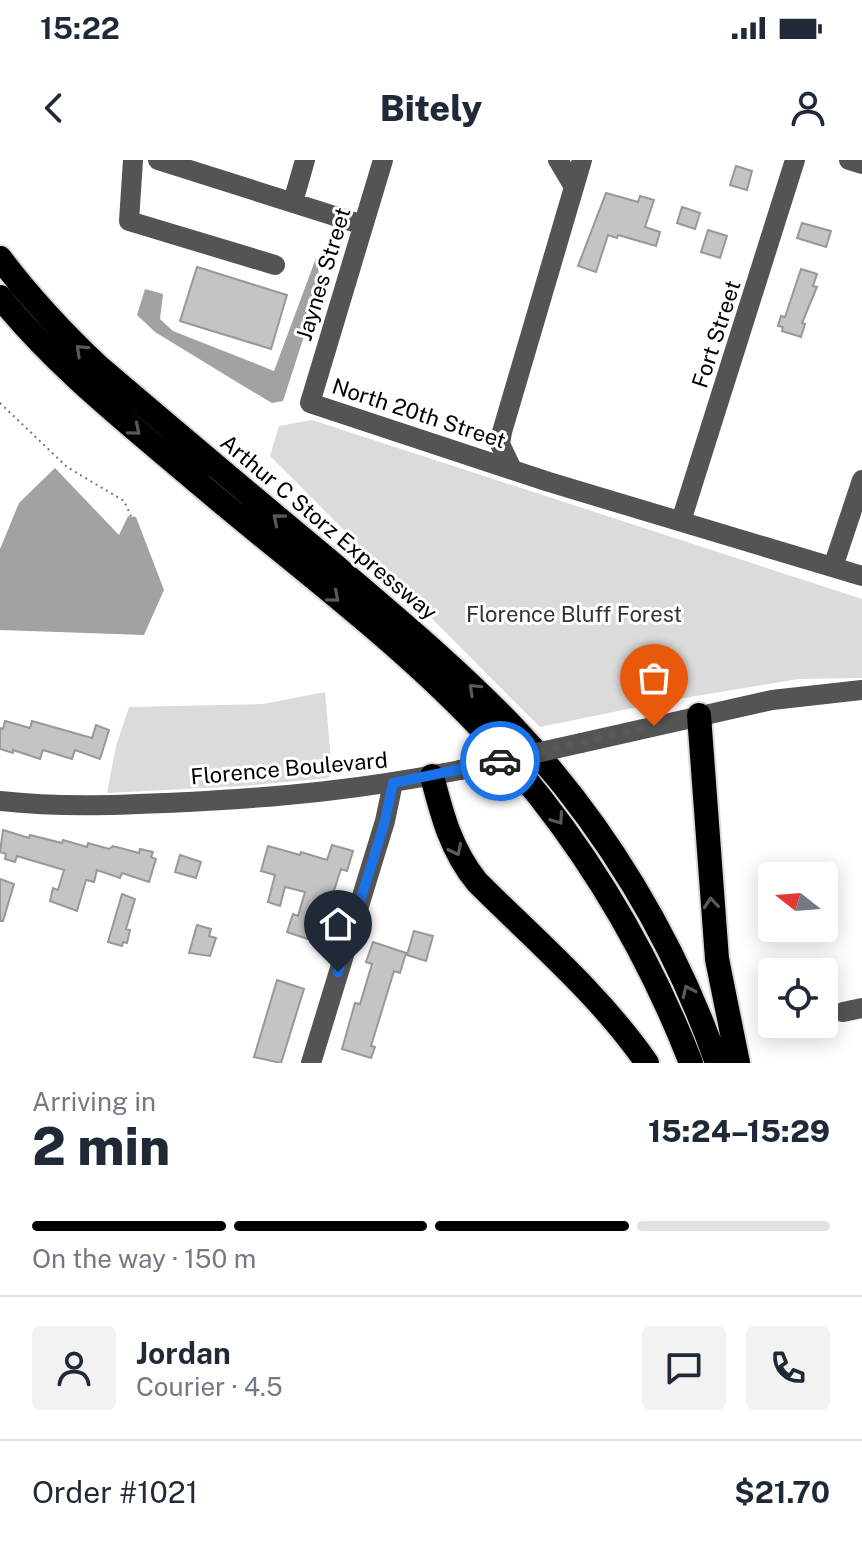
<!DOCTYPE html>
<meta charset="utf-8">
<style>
body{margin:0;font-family:"Public Sans",sans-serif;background:#f2f2f3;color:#1f2937;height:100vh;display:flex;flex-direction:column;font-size:30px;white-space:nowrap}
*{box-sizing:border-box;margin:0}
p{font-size:26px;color:#747a83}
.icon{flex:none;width:44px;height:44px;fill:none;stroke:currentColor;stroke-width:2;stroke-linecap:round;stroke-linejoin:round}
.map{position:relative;height:903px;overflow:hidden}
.sheet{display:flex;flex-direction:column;background:#fff;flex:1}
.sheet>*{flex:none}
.needle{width:52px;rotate:287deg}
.tools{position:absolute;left:758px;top:702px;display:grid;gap:16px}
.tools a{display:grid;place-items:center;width:80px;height:80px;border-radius:8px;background:#fff;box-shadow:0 4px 20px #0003;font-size:40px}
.pin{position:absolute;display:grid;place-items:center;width:68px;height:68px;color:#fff;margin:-82px -34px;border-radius:50% 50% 50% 0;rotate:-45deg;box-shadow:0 0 8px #0007}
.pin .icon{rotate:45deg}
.courier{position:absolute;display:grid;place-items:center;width:80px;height:80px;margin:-40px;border:6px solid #1a73e8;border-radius:50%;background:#fff;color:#222;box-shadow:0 2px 10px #0007}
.headline em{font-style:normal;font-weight:800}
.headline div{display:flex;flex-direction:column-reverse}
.headline{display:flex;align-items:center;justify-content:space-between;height:136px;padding:0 32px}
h1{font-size:52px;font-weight:800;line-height:60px}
.bar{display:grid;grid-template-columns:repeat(4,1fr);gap:12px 8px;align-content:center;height:96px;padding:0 32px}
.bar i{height:10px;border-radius:6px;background:#e0e1e3}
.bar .on{background:#000}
.bar p{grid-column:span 4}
.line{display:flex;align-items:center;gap:20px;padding:0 32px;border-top:2px solid #e0e1e3}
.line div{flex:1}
.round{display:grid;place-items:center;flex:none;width:84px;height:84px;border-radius:8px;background:#f2f2f3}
.status{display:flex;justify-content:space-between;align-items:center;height:56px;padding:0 40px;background:#fff;direction:ltr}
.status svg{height:22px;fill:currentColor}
header{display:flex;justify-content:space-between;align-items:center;height:104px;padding:0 32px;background:#fff;font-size:36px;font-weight:800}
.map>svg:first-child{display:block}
</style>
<div class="status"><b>15:22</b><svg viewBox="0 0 49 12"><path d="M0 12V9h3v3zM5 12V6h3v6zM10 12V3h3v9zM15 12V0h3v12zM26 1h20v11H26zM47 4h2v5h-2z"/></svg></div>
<header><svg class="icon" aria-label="back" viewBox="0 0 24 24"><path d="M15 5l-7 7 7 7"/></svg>Bitely<svg class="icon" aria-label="person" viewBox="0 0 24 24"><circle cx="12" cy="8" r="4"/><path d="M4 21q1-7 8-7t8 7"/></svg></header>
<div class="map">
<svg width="862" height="903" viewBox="0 0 862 903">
<rect width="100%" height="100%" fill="#fff"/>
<path fill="#dbdbdb" d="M312,260L862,439V518L799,519L672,540L540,567L270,296L279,266Z
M325,532L332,612L328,618L244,626L107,633L116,586L129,547L263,544Z"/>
<path fill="#a2a2a2" d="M316,98L321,124L283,241L272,243L245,227L155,172L137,155L145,129L163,134L160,159L173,171L274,211Z
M55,308L119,375L128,356L136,357L164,430L144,475L0,470V389L19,343Z"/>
<path fill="#c4c4c4" stroke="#989898" stroke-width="2" d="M736,6L752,11L747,30L730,25Z
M606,33L638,42L640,36L654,40L645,67L660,72L656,86L618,75L617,78L608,75L596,112L578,106Z
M682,47L700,53L695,69L677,63Z
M802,63L831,71L826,87L797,78Z
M708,70L727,76L720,98L701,92Z
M197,107L287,135L271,189L180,161Z
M801,109L817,114L813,126L817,127L802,163L805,164L801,177L782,171L783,167L778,166L781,156L785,157Z
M5,561L30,568L32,561L92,578L96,565L109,570L100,599L75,590L72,599L43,590L40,599L13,590V593L0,589V568L3,569Z
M3,670L29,678L30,675L62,683L63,680L87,687L88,683L109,689L113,686L139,693L140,689L153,692L151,697L156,699L149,722L122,713L120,718L97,710L94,722L86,720L77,751L50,741L53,728L58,730L64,710L17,696L15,702L5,699L6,694L0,692Z
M332,685L353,691L347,711L341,709L330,743L334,744L320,783L287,772L293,754L298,756L305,732L285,727L280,746L268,742L275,715L261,711L268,686L300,695L301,692L327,700Z
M180,695L201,702L196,718L175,712Z
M0,719L14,724L3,761H0Z
M122,734L135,739L126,769L130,770L127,783L123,782L122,786L108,782Z
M197,765L211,769L209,776L216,778L210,796L189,793Z
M414,771L433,776L426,801L407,795Z
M373,782L406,793L400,813L394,811L371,886L375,887L371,898L342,889L355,843L360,844L372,804L366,802Z
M277,820L304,829L281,903L254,897Z"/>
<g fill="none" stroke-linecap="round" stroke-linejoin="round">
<g stroke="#dbdbdb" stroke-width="28">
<path id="highway" d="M0,98C30,138 63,173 99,207C174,271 250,335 326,398C390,453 456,507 515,569C604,664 674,779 717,903
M0,137C58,209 132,266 202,326C299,408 403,484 489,577C576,672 644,782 691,903
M699,555L717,799L738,903
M432,616C442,655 451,690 477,722C536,781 599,834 647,903"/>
</g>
<path stroke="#767676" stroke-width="2" stroke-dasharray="2 4" stroke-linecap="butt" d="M0,243L67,307L124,341L131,356"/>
<path stroke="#545454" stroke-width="20" d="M133,0L129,61L275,105
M158,0L363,65
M383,0L310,243L549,322L862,416
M558,0L574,27
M849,0L862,4
M293,42L305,0
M512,309L500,284L502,272L582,0
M681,361L795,0
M833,407L862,320
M581,583L772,540L862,530
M0,641C63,648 125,645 188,642C283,637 366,629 460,610
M843,852L862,848
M311,903L385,661L393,623"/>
<use href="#highway" stroke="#000" stroke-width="24"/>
<path stroke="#545454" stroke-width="20" d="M460,610L581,583"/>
</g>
<defs><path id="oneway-chevron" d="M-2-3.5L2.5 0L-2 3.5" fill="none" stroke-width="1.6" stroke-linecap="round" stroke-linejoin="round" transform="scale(2)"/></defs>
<g stroke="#595959">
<use href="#oneway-chevron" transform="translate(81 190) rotate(-137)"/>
<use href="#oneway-chevron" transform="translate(135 270) rotate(40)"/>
<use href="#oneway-chevron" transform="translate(278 359) rotate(-140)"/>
<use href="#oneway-chevron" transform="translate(334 437) rotate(40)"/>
<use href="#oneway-chevron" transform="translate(474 529) rotate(-136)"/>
<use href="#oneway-chevron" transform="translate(558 659) rotate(55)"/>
<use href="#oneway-chevron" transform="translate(456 690) rotate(64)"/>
<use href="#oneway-chevron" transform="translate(711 743) rotate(-95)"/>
<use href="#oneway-chevron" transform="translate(688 831) rotate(-115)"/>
</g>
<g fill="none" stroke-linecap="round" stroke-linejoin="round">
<path stroke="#595959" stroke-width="8" stroke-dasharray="0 14.4" d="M500,601L654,566"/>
<path stroke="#1a73e8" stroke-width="10" d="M338,812L385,661L393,623L500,601"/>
</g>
<g text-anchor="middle" stroke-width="6" stroke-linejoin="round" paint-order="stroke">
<g font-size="22" fill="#000" stroke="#fff">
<text transform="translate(323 114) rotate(-73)" y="8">Jaynes Street</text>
<text transform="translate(716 174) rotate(-72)" y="8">Fort Street</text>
<text transform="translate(419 253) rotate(18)" y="8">North 20th Street</text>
<text transform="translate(329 367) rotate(40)" y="8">Arthur C Storz Expressway</text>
<text transform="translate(289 608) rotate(-5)" y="8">Florence Boulevard</text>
</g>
<g font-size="22" fill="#323232" stroke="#fff">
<text x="574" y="462">Florence Bluff Forest</text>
</g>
</g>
</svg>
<div class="tools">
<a><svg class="needle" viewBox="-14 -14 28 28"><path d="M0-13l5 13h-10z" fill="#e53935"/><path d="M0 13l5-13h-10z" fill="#747a83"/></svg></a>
<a><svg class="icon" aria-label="locate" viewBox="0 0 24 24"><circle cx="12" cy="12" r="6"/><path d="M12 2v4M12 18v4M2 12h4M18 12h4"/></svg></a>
</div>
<div class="pin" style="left:654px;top:566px;background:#ea580c"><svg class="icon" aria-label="bag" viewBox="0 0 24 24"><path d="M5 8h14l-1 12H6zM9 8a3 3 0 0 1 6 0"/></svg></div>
<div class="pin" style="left:338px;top:812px;background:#1f2937"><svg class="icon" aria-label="home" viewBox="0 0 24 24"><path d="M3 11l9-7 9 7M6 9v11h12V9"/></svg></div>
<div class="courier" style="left:500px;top:601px"><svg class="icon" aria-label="car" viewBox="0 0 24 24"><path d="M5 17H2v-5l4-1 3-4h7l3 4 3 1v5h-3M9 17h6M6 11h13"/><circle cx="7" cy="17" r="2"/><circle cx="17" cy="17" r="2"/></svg></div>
</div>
<section class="sheet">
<div class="headline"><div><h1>2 min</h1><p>Arriving in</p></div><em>15:24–15:29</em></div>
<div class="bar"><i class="on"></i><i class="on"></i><i class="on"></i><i></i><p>On the way · 150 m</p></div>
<div class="line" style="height:144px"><a class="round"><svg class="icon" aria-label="person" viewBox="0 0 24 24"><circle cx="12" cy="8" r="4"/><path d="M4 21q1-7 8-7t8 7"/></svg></a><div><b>Jordan</b><p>Courier · 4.5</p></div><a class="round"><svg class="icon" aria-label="chat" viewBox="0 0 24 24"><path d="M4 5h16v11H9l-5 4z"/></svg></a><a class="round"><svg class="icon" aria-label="phone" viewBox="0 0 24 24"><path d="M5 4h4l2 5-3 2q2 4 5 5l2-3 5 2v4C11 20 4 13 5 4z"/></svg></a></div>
<div class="line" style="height:104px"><div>Order #1021</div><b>$21.70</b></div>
</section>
